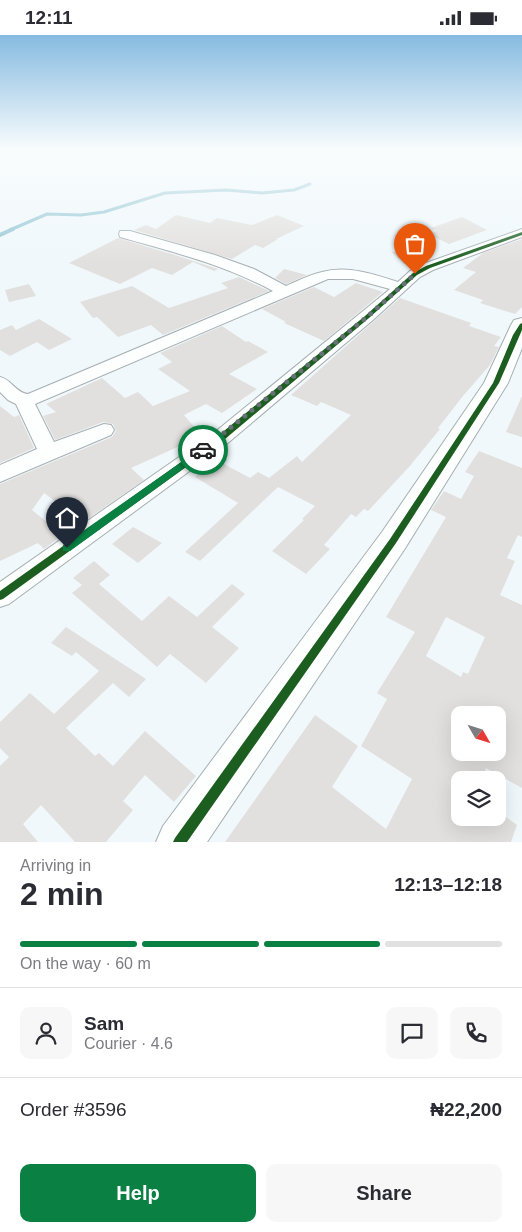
<!DOCTYPE html>
<meta charset="utf-8">
<style>
body{margin:0;font-family:Arial,sans-serif;background:#f7f7f7;color:#2b2b33;height:100vh;display:flex;flex-direction:column;font-size:19px;white-space:nowrap}
*{box-sizing:border-box;margin:0}
p{font-size:16px;color:#7c7c81}
.icon{flex:none;width:28px;height:28px;fill:none;stroke:currentColor;stroke-width:2;stroke-linecap:round;stroke-linejoin:round}
.map{position:relative;height:807px;overflow:hidden}
.sheet{display:flex;flex-direction:column;background:#fff;flex:1}
.sheet>*{flex:none}
.needle{width:32px;rotate:129deg}
.fabs{position:absolute;left:451px;top:671px;display:grid;gap:10px}
.fabs a{display:grid;place-items:center;width:55px;height:55px;border-radius:10px;background:#fff;box-shadow:0 5px 20px #0002;font-size:25px}
.pin{position:absolute;display:grid;place-items:center;width:42px;height:42px;color:#fff;margin:-51px -21px;border-radius:50% 50% 50% 0;rotate:-45deg;box-shadow:0 0 5px #0007}
.pin .icon{rotate:45deg}
.courier{position:absolute;display:grid;place-items:center;width:50px;height:50px;margin:-25px;border:4px solid #0b8043;border-radius:50%;background:#fff;color:#222;box-shadow:0 1px 6px #0007}
.head em{font-style:normal;font-weight:700}
.head div{display:flex;flex-direction:column-reverse}
.head{display:flex;align-items:center;justify-content:space-between;height:85px;padding:0 20px}
h1{font-size:32px;font-weight:700;line-height:38px}
.bar{display:grid;grid-template-columns:repeat(4,1fr);gap:8px 5px;align-content:center;height:60px;padding:0 20px}
.bar i{height:6px;border-radius:4px;background:#e1e1e2}
.bar .on{background:#0b8043}
.bar p{grid-column:span 4}
.line{display:flex;align-items:center;gap:12px;padding:0 20px;border-top:1px solid #e1e1e2}
.line div{flex:1}
.round{display:grid;place-items:center;flex:none;width:52px;height:52px;border-radius:10px;background:#f7f7f7}
.action{display:flex;gap:10px;margin-top:auto;padding:10px 20px}
.action a{flex:1;height:58px;border-radius:10px;background:#0b8043;color:#fff;font-size:20px;font-weight:700;line-height:58px;text-align:center}
.action a+a{background:#f7f7f7;color:#2b2b33}
.status{display:flex;justify-content:space-between;align-items:center;height:35px;padding:0 25px;background:#fff;direction:ltr}
.status svg{height:14px;fill:currentColor}
.map>svg:first-child{display:block}
</style>
<div class="status"><b>12:11</b><svg viewBox="0 0 49 12"><path d="M0 12V9h3v3zM5 12V6h3v6zM10 12V3h3v9zM15 12V0h3v12zM26 1h20v11H26zM47 4h2v5h-2z"/></svg></div>
<div class="map">
<svg width="522" height="807" viewBox="0 0 522 807">
<rect width="100%" height="100%" fill="#f0f8fb"/>
<g fill="none" stroke-linecap="round" stroke-linejoin="round">
<path stroke="#94c6d3" stroke-width="3" d="M10,195L47,179L81,180L104,177L165,158L226,155L262,158L294,155L310,149"/>
<path stroke="#94c6d3" stroke-width="4" d="M0,200L13,194"/>
</g>
<path fill="#e2e0de" fill-rule="evenodd" d="M176,180L210,188L217,183L252,190L277,180L304,191L276,204H278L263,213L255,210L232,224L134,195L146,190L156,194Z
M462,182L487,195L449,209L428,199L437,196L431,193Z
M118,203L178,221L218,234L214,236L193,227L172,240L152,233L120,249L69,228Z
M522,204V272L515,279L480,268L483,265L454,255L476,237L463,233L483,218Z
M409,215L422,227L404,229L392,217Z
M284,234L307,240L286,249L275,243Z
M239,242L269,256L163,300L151,290L118,302L97,282L93,283L80,267L132,251L169,273L228,253L221,248Z
M356,248L383,257L324,306L284,288L286,287L262,274L314,252L334,262Z
M29,249L36,261L9,267L5,255Z
M400,263L471,288L469,291L501,302L494,311L499,312L490,330L463,361L438,393L440,394L409,432L368,476L364,474L356,482L351,479L324,510L330,514L306,539L272,516L304,485L302,484L315,471L278,452L200,526L185,517L238,468L195,442L200,438L199,436L213,423L250,443L258,437L269,443L297,421L302,427L351,380L321,367L317,371L291,360Z
M39,284L72,304L49,315L37,307L10,321L0,315V295L12,290L16,295Z
M222,291L246,307L248,306L268,317L229,339L257,354L222,378L206,369L184,380L202,401L131,433L144,445L83,487L44,458L32,475L63,500L44,514L38,508L0,526V449L112,402L116,396L113,389L103,387L55,405L43,381L56,377L46,369L102,343L125,363L138,357L153,371L190,356L158,334L172,327L160,318Z
M522,361V402L506,397Z
M0,371L14,382L19,380L34,413L0,428Z
M479,416L522,433V502L518,500L507,523L515,526L500,560L522,570V753L486,733L481,745H460V767L453,782H506L517,790L511,807H225L315,680L358,711L332,752L386,794L412,744L361,711L387,664L377,658L415,597L386,582L446,482L431,475L444,456L461,464L474,441L465,437ZM446,582L485,602L468,639L463,637L461,642L426,621ZM460,680H498V718H460Z
M133,492L162,508L138,528L112,509Z
M94,526L110,540L99,549L142,586L169,561L197,582L232,549L245,559L212,592L239,613L206,648L170,619L157,632L72,558L82,550L73,543Z
M66,592L146,644L129,662L113,648L66,693L95,721L99,718L113,731L145,696L196,741L174,767L145,740L123,766L133,775L106,807H75L41,770L23,789L38,807H0V731L9,722L0,713V687L30,658L54,679L99,636L76,617L72,621L51,608Z"/>
<g fill="none" stroke-linecap="round" stroke-linejoin="round">
<g stroke="#a6afb2" stroke-width="2">
<path id="street" d="M522,194V202L433,235L420,242L373,285L229,407L9,569L0,572V547L215,397L390,254L353,244H328L35,369L54,407L104,389L111,390L114,395L111,400L0,447V430L37,414L16,369L8,365L0,357V342C11,344 16,358 28,359L273,256C225,230 173,217 120,202L119,199L120,196H130L215,220L254,234L286,251C297,246 309,240 322,237C347,230 374,239 398,247L410,236L423,229Z"/>
</g>
<g stroke="#a6afb2" stroke-width="2">
<path id="secondary" d="M522,283V313L508,348L404,515L207,807H156L163,791L382,497L484,348L511,290L514,285Z"/>
</g>
<use href="#street" fill="#fdfefe" fill-rule="evenodd"/>
<use href="#secondary" fill="#fdfefe" fill-rule="evenodd"/>
<g stroke="#fff" stroke-width="3">
<path id="cycleway" d="M522,197V200L430,233L417,240L369,283L225,404L3,564L0,565V556L219,400L365,281L413,238L426,231Z
M522,288V295L499,348L396,508L187,807H173L175,803L390,504L493,348L513,300L520,289Z"/>
</g>
<use href="#cycleway" fill="#1b5e20" fill-rule="evenodd"/>
</g>
<linearGradient id="sky" x2="0" y2="1"><stop stop-color="#86bbe0"/><stop offset="0.5" stop-color="#f8fcfd"/><stop offset="1" stop-color="#f8fcfd" stop-opacity="0"/></linearGradient>
<rect width="522" height="228" fill="url(#sky)"/>
<path fill="#0b8043" d="M203,412L208,415L206,417L70,516H63V510Z"/>
<g fill="none" stroke-linecap="round" stroke-linejoin="round">
<path stroke="#667276" stroke-width="5" stroke-dasharray="0 9" d="M203,415L367,282L415,239"/>
</g>
</svg>
<div class="fabs">
<a><svg class="needle" viewBox="-14 -14 28 28"><path d="M0-13l5 13h-10z" fill="#e53935"/><path d="M0 13l5-13h-10z" fill="#7c7c81"/></svg></a>
<a><svg class="icon" aria-label="layers" viewBox="0 0 24 24"><path d="M12 4l9 5-9 5-9-5zM3 14l9 5 9-5"/></svg></a>
</div>
<div class="pin" style="left:415px;top:239px;background:#ea580c"><svg class="icon" aria-label="bag" viewBox="0 0 24 24"><path d="M5 8h14l-1 12H6zM9 8a3 3 0 0 1 6 0"/></svg></div>
<div class="pin" style="left:67px;top:513px;background:#1f2937"><svg class="icon" aria-label="home" viewBox="0 0 24 24"><path d="M3 11l9-7 9 7M6 9v11h12V9"/></svg></div>
<div class="courier" style="left:203px;top:415px"><svg class="icon" aria-label="car" viewBox="0 0 24 24"><path d="M5 17H2v-5l4-1 3-4h7l3 4 3 1v5h-3M9 17h6M6 11h13"/><circle cx="7" cy="17" r="2"/><circle cx="17" cy="17" r="2"/></svg></div>
</div>
<section class="sheet">
<div class="head"><div><h1>2 min</h1><p>Arriving in</p></div><em>12:13–12:18</em></div>
<div class="bar"><i class="on"></i><i class="on"></i><i class="on"></i><i></i><p>On the way · 60 m</p></div>
<div class="line" style="height:90px"><a class="round"><svg class="icon" aria-label="person" viewBox="0 0 24 24"><circle cx="12" cy="8" r="4"/><path d="M4 21q1-7 8-7t8 7"/></svg></a><div><b>Sam</b><p>Courier · 4.6</p></div><a class="round"><svg class="icon" aria-label="chat" viewBox="0 0 24 24"><path d="M4 5h16v11H9l-5 4z"/></svg></a><a class="round"><svg class="icon" aria-label="phone" viewBox="0 0 24 24"><path d="M5 4h4l2 5-3 2q2 4 5 5l2-3 5 2v4C11 20 4 13 5 4z"/></svg></a></div>
<div class="line" style="height:65px"><div>Order #3596</div><b>₦22,200</b></div>
<div class="action"><a>Help</a><a>Share</a></div>
</section>
